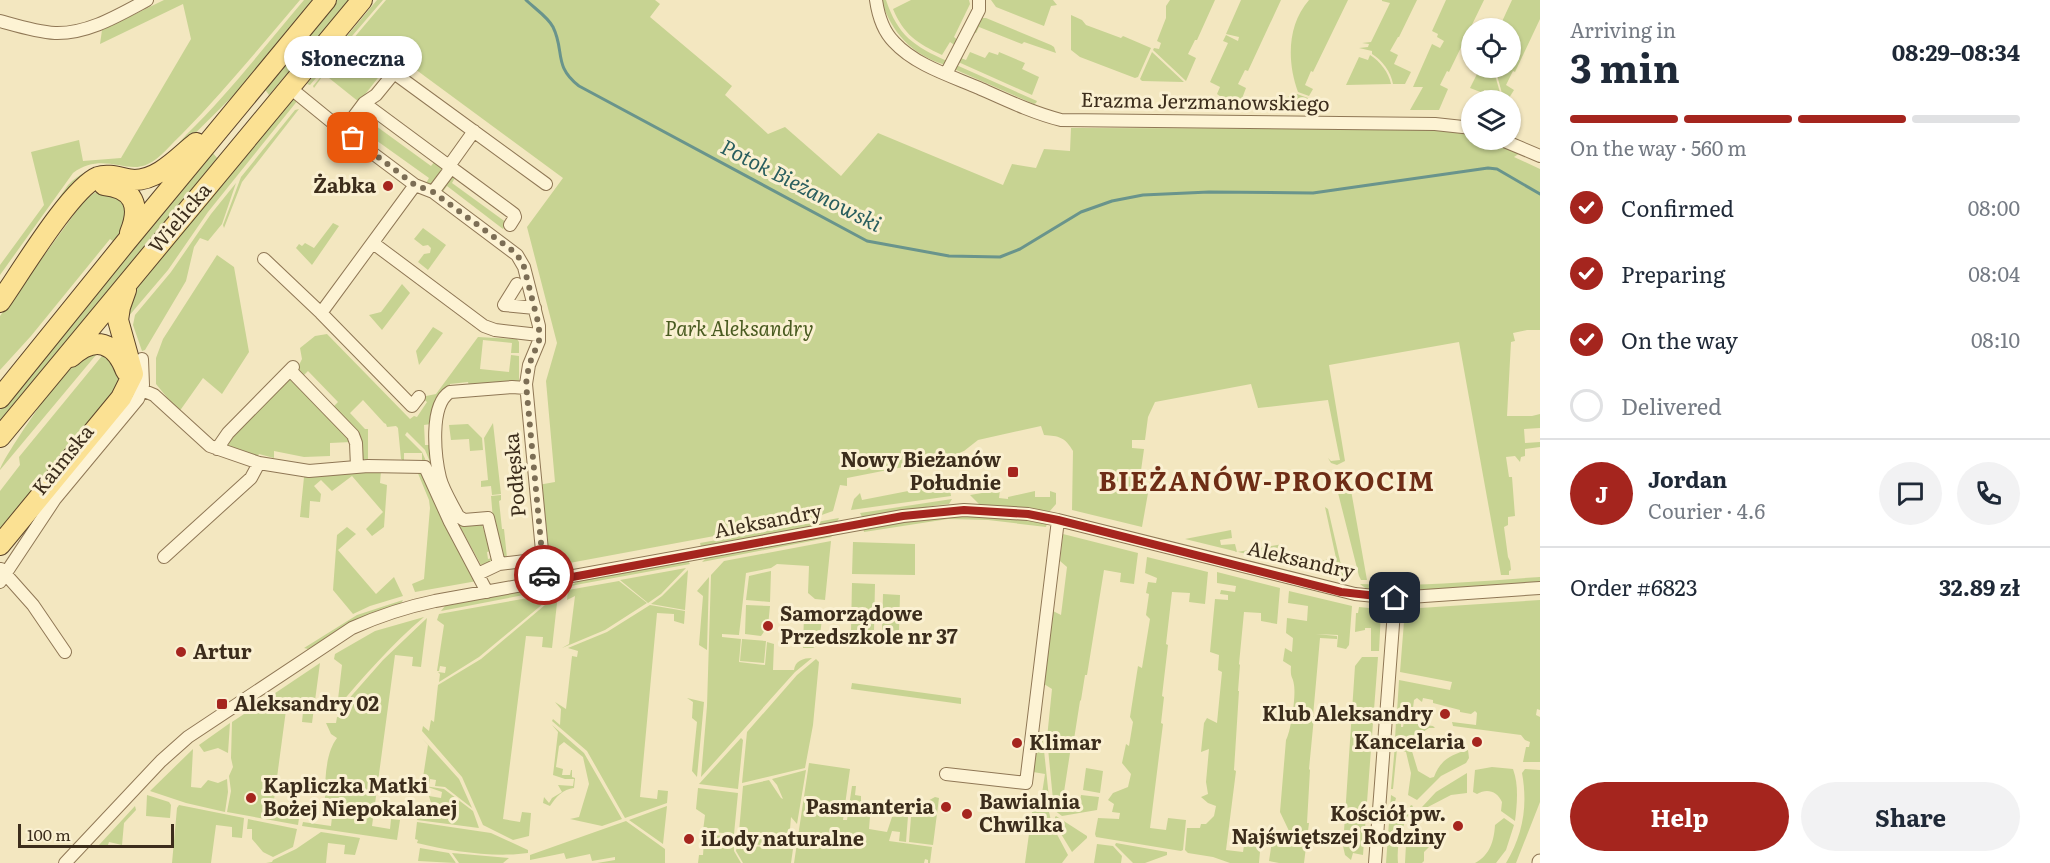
<!DOCTYPE html>
<meta charset="utf-8">
<style>
body{margin:0;font-family:Literata,serif;background:#f2f2f3;color:#1f2937;height:100vh;display:flex;flex-direction:column;font-size:22px;white-space:nowrap}
*{box-sizing:border-box;margin:0}
p{font-size:20px;color:#747a83}
.icon{flex:none;width:33px;height:33px;fill:none;stroke:currentColor;stroke-width:2;stroke-linecap:round;stroke-linejoin:round}
.map{position:relative;flex:1;overflow:hidden}
.panel{display:flex;flex-direction:column;background:#fff;width:510px}
.panel>*{flex:none}
.tools{position:absolute;left:1461px;top:18px;display:grid;gap:12px}
.tools a{display:grid;place-items:center;width:60px;height:60px;border-radius:50%;background:#fff;box-shadow:0 2px 4px #0004;font-size:30px}
.scale{position:absolute;left:18px;bottom:15px;width:156px;box-sizing:border-box;padding-left:6px;border:3px solid #3c2d1c;border-top:0;font-size:16px;line-height:21px;white-space:nowrap;color:#3c2d1c;-webkit-text-stroke:4px #faf0d1;paint-order:stroke}
.pin{position:absolute;display:grid;place-items:center;width:51px;height:51px;color:#fff;margin:-26px;border-radius:12px;box-shadow:0 3px 9px #0006}
.courier{position:absolute;display:grid;place-items:center;width:60px;height:60px;margin:-30px;border:4px solid #a5251e;border-radius:50%;background:#fff;color:#222;box-shadow:0 2px 8px #0007}
.bubble{position:absolute;height:42px;border-radius:21px;background:#fff;box-shadow:0 2px 4px #0004;font-size:20px;font-weight:700;line-height:42px;text-align:center}
.headline em{font-style:normal;font-weight:700}
.headline div{display:flex;flex-direction:column-reverse}
.headline{display:flex;align-items:center;justify-content:space-between;height:102px;padding:0 30px}
h1{font-size:39px;font-weight:700;line-height:45px}
.bar{display:grid;grid-template-columns:repeat(4,1fr);gap:9px 6px;align-content:center;height:72px;padding:0 30px}
.bar i{height:8px;border-radius:4px;background:#e0e1e3}
.bar .current{background:#a5251e}
.bar p{grid-column:span 4}
.line{display:flex;align-items:center;gap:15px;padding:0 30px;border-top:2px solid #e0e1e3}
.line div{flex:1}
.round{display:grid;place-items:center;flex:none;width:63px;height:63px;border-radius:32px;background:#f2f2f3}
ol{padding:0 30px;list-style:none}
li{display:flex;align-items:center;gap:18px;height:66px}
li p{margin-inline-start:auto}
li .icon{padding:6px;border-radius:50%;background:#a5251e;color:#fff;stroke-width:4}
li:last-child{color:#747a83}
li i{width:33px;height:33px;border:3px solid #e0e1e3;border-radius:50%}
.primary-button{display:flex;gap:12px;margin-top:auto;padding:12px 30px}
.primary-button a{flex:1;height:69px;border-radius:36px;background:#a5251e;color:#fff;font-size:24px;font-weight:700;line-height:69px;text-align:center}
.primary-button a+a{background:#f2f2f3;color:#1f2937}
main{display:flex;flex:1;min-height:0}
.map>svg:first-child{display:block}
</style>
<main>
<div class="map">
<svg width="1540" height="863" viewBox="0 0 1540 863">
<rect width="100%" height="100%" fill="#f3e7c0"/>
<path fill="#c7d392" d="M164,0H300C261,46 224,91 182,134C171,144 161,158 148,164C126,175 103,151 73,173L0,275V265L44,205L31,152L79,140L83,161L121,158L191,39L183,4L100,44L102,30Z
M304,0H314L251,78L161,167C132,187 105,161 77,183L0,291V283L68,185C102,150 125,184 153,167C166,159 176,146 186,135C229,93 265,46 304,0Z
M337,0H349L269,95L264,88Z
M377,0H383L310,85L307,84Z
M386,0H655L660,4L650,17L732,86L725,95L768,134L785,127L841,176L878,133L1003,185L1012,164L1036,168L1044,149L1070,151L1071,128L1430,129L1471,134L1472,140H1487L1520,153L1514,157L1540,169V330H1527L1513,333L1515,341L1511,342L1507,416H1532L1540,414V428L1524,429L1525,443L1540,442V447L1525,449V456L1521,457L1520,462L1515,456L1506,457L1509,477H1512L1515,516L1508,517V525L1504,527L1508,557L1510,561L1511,570L1509,571V575H1501L1459,342L1329,365L1345,461L1337,465L1331,463L1328,458L1331,461L1340,460L1328,400L1258,408L1251,384L1155,402L1148,417L1145,440H1132V448L1144,449L1138,492L1148,493L1142,527L1072,510L1073,451C1065,437 1059,436 1044,435L1041,426L978,440L964,451L950,457L946,465L944,459L847,478V486L840,485L833,511L816,517L548,567L538,485L555,482L546,381L557,343L527,227L563,178L396,55L359,102L324,74L314,88L313,86Z
M881,0H886C898,36 914,46 947,61L945,65C911,54 892,33 881,0Z
M911,0H969L970,4L954,37L959,41L956,46L950,42L942,55C917,43 904,35 893,9Z
M991,0H1053L1057,5L1051,6L1044,26L996,7Z
M1170,0H1215L1197,40H1195L1188,54L1196,58L1186,81L1153,50L1154,48L1159,49L1161,43L1157,41L1166,18V6Z
M1241,0H1281L1248,71L1245,70L1238,84L1246,88L1238,109L1217,94L1220,87L1210,82L1228,43L1223,41L1226,35L1238,41L1239,37L1226,34Z
M1309,0H1348L1313,72L1311,71L1305,85L1313,89L1309,96L1298,92C1287,62 1287,25 1309,0Z
M1382,0H1417L1399,37H1398L1390,51L1398,55L1394,64L1411,72L1405,84H1393C1391,72 1382,60 1372,54V51L1359,48L1368,47L1369,44L1362,43L1371,42L1390,3L1382,1Z
M1446,0H1484L1449,72L1447,71L1440,85L1448,89L1439,110H1410L1423,87H1413L1432,44L1440,48L1444,41L1437,37L1438,34L1432,31Z
M1512,0H1540V19L1515,72L1513,71L1506,85L1514,90L1509,98L1503,97L1495,68H1510V28H1499Z
M1071,15L1082,20L1086,25L1121,38L1123,36L1151,48L1138,77L1135,78L1080,57L1071,50Z
M981,18H986L1051,45L1054,47L1056,53L1024,42L1022,44L979,27L976,33L973,32Z
M970,52L985,58L989,52L998,55L999,52L1025,63L1022,69L1039,77L1032,95L956,61L958,57L966,60Z
M1152,52L1184,82L1142,81L1140,79Z
M1370,55C1380,61 1389,73 1391,84L1346,85L1359,57L1368,60Z
M954,64L1037,101L1036,103L1034,104L954,69Z
M1480,68H1493L1501,96L1490,94V92L1484,90L1483,93L1470,88Z
M1297,94L1308,98L1303,109H1272L1277,100Z
M291,100H298L208,212L168,270L122,324L126,298Z
M299,109L242,182L224,228L223,225L241,177L295,110Z
M365,110L369,111L365,118L431,166L436,160L443,167L431,185H425L429,178L359,128L354,134L351,128L353,123L357,125L364,114L362,112Z
M212,152L218,159L0,423V410Z
M453,175L456,176L452,183L507,223L503,229L447,186L442,193V188Z
M236,183L222,224L208,241L200,238L194,247L186,281L145,350L142,351L133,325L135,315L171,272L211,214Z
M98,191L123,194L129,222L113,241L110,239L31,336L0,370V316L86,198Z
M333,223L339,226L312,265L296,248L299,244L302,246L305,243L314,248Z
M423,228L446,245L428,270L418,262L424,254L430,253L431,248L428,245L423,246L414,239Z
M217,255L234,267L249,352L222,394L203,378L179,412L156,384V358L163,339Z
M402,284L410,293L382,330L369,315L381,312Z
M433,327L443,333L419,365L416,351Z
M327,334L410,419L414,416L417,417L427,402L421,397L436,394L478,337L517,339L519,342V353H511L512,343L483,340L480,369L509,372L511,355L519,356V381L469,386L468,382L450,384V388L431,424L424,425L425,445H433L435,474L425,450L407,432L405,435L422,452L426,461H422V453H404V461L401,459L398,428L396,426L387,427L386,424L384,423L363,400L350,413L365,429H368V461L362,458L360,436L332,408L338,402L308,371L302,377L296,371L302,359L300,348L315,336Z
M101,349L0,470C1,460 68,363 79,355C84,352 95,351 101,349Z
M106,351L120,376L118,385L35,494L0,535V491L20,465L19,457Z
M288,380H292L349,438L351,442L330,443V456L304,457L274,451V458L259,454L257,457L229,447L228,442Z
M493,423L501,494L492,495L491,486L481,487V481L488,480L484,438Z
M468,424L482,438L483,450L470,451L469,439L451,440L449,425Z
M381,471L380,483L387,485L384,527L372,536L366,529L383,512L352,476L332,491L321,480L314,486L321,494L320,502L310,501L309,518L300,517L304,477Z
M417,471L422,472L477,581L415,592L412,584L424,579L430,508L429,500Z
M1342,476L1349,479L1367,580H1361L1359,576L1335,481Z
M949,483L951,496L851,510L854,499L860,493L862,500Z
M1000,490L999,498L1008,499V497L1035,491V497H1050V491L1056,493V504L1049,512H1044L980,505L970,495Z
M501,495V500L499,501L502,529H504L507,558L502,557L494,531L491,496Z
M952,499L949,504L939,505L862,517L860,513Z
M1325,507L1328,509L1344,578L1185,539L1231,530L1232,538L1220,540L1221,545L1235,544L1237,552L1283,544L1285,558H1292L1293,563H1297L1298,565L1336,558Z
M948,515L988,516L1047,523L1046,527L988,520L948,519L864,532L863,528Z
M454,516L459,524L479,523L482,525L491,551L487,552L488,559L492,558L490,562L481,565Z
M839,518L837,522L701,547L700,543Z
M347,527L356,534L338,550L376,594L394,577L403,596L370,606L353,614L333,590L337,535Z
M1063,534L1138,553L1134,584L1120,582L1121,573L1104,570L1087,675H1085L1081,700L1080,701L1072,752L1070,753L1062,805L1079,807L1081,795L1099,797L1097,810L1062,816L1054,810L1047,738L1052,689L1044,684L1053,611L1061,615L1067,567L1060,561Z
M830,535L832,537L702,562L707,557Z
M831,541L825,600L815,599L808,593L809,566L777,564L771,568L746,573L739,635L722,634V637L741,639L739,662L765,665L767,642L774,644L773,670H794C795,661 803,658 812,658L795,672L701,777L707,706L711,575L724,561Z
M853,542L915,544V575L852,574Z
M1147,557L1208,572L1205,604L1189,602L1190,593L1172,592L1166,644L1168,645L1162,696L1164,697L1161,723L1163,724L1150,828L1166,830L1168,818L1186,820L1183,850L1181,851L1096,837L1095,834L1098,818L1119,819L1120,813L1112,812L1114,804L1108,800L1113,793L1128,787L1131,774L1122,763L1126,744L1129,746L1133,722L1130,717L1138,666L1142,668L1150,619L1146,615L1149,594L1146,593L1148,582L1156,583L1157,578L1145,573Z
M688,561L690,564L570,586L579,581Z
M686,568L661,594L648,603L620,580Z
M688,570L685,610L651,604L662,596Z
M771,571L770,602L746,600L749,576Z
M1217,572L1280,588L1277,624L1261,621V613L1244,612L1239,664L1240,665L1238,691H1239L1234,770L1236,771L1226,850L1243,852L1245,839L1261,840L1259,863H1230L1213,857L1188,853L1185,850L1187,828H1200L1201,824H1206L1214,816L1216,806L1208,803L1201,797L1208,794L1206,782L1209,749L1201,752L1204,723L1207,718L1217,723L1222,672L1218,670L1219,655L1210,652L1215,599L1228,600V595L1220,594L1221,590L1235,592L1236,586L1217,583Z
M709,577L707,650L699,645L703,596L697,591Z
M1540,577V582L1427,591L1368,590L1360,584C1420,587 1480,581 1540,577Z
M619,581L647,603L605,630L562,648L569,644L575,596L567,600L568,590Z
M852,583L875,584L874,630H851Z
M557,585L560,588L441,611L445,606Z
M1289,591L1352,606L1349,645L1346,649L1337,647L1338,635L1316,634L1337,636V639L1320,638L1313,716L1314,717L1309,769L1310,770L1307,823H1309L1304,863H1279L1269,861L1272,841L1281,837L1289,836V831L1280,812L1286,740C1291,731 1296,696 1294,685C1293,676 1290,679 1291,666L1283,661L1285,648L1292,652L1293,638L1286,633L1287,618L1307,621L1308,606L1288,603Z
M556,593L479,657L439,682L440,674L438,672L445,673L446,667L440,666L439,671H437L444,625L437,620L439,614Z
M558,594L552,648L542,647L543,637L526,636L503,819L520,822L522,812L531,813L529,836L513,840L483,825L462,777L422,731L423,726L429,731L431,720L434,722L438,685L481,659Z
M883,594L900,595L899,631L882,630Z
M403,600L400,605L353,622L308,649L304,648L357,615Z
M1540,600V710L1537,709L1536,715L1540,717V762H1523L1526,747H1529L1530,742L1525,740L1521,735L1453,726L1452,722L1476,725L1477,713L1475,711L1471,714L1460,712V710L1433,703V700L1423,698L1422,702L1417,698L1414,700L1412,716L1397,712L1399,680L1450,690L1452,682L1400,672L1405,609Z
M650,605L685,611L684,624L674,621V614L657,613L640,797L657,799L658,790L668,791L667,803L625,818L587,751L552,721L553,719L560,725L561,709L555,702L566,709L572,656L577,657L578,651L568,648L607,632Z
M746,605L770,606L768,626L761,636L745,634Z
M1359,607L1390,610L1389,612H1381L1379,651H1371V628H1365V630L1355,632L1356,613H1358Z
M815,609L823,610L819,644L813,648H803L804,615Z
M424,617C392,644 364,676 337,708L342,665L334,659L335,654L375,631Z
M427,618L421,667L412,666L413,657L395,655L372,826L390,829L391,819L400,820L397,840L302,826L303,822L331,826L333,808L325,807C325,786 324,755 337,738L331,734L326,723H336L337,717H344L345,711L339,710L383,660Z
M742,639L766,641L764,663L740,661Z
M1362,657H1378L1363,855L1353,853L1351,860L1345,855L1343,846L1355,666Z
M816,659L819,662L813,725L805,768L742,783L747,732L797,675Z
M320,663L312,723L302,722L303,712L286,710L272,815L289,817L291,804L301,805L298,825L227,812L231,791L229,776L233,767L231,758L232,722Z
M852,683L961,698V704L851,689Z
M687,698L704,702L697,777L692,771L697,722L692,718L693,702Z
M1401,721V727H1403L1404,722L1433,726L1435,728H1429L1409,741L1395,739L1396,722Z
M230,723L228,753L218,748L204,752L199,745Z
M552,725L584,753L622,819L602,826L570,819L579,817L589,784L583,757L564,742L559,746L556,767L563,769L562,775H570L571,770H572V777L575,778L574,788C563,789 556,797 550,806L543,803L544,797L549,803L552,798L562,792L558,785L573,786L574,779H565L553,775L558,732Z
M1039,735L1043,741L1050,807L1048,809L1033,807L1034,799L1041,800L1045,774L1033,772Z
M421,737L459,779L472,808L445,787L435,786L436,780L430,779L429,785L422,784L428,745Z
M741,738L743,740L738,789L699,784Z
M1395,745H1406L1411,748L1418,771L1430,778L1434,777C1440,760 1452,754 1468,750L1469,758L1466,763L1441,776L1417,800L1408,795L1411,773L1406,752L1397,749L1393,789H1391Z
M193,749L191,787L201,788L208,780L218,783L227,779L228,792L225,812L186,803L150,791Z
M809,763L850,769L845,805L836,804L835,813L844,814L843,820H847L852,786H856L855,795L861,796V803L871,804L869,829L887,832L892,817L908,816L906,842L899,841L900,832L892,831L889,841L932,847L930,863H928V860L925,859L924,863H794Z
M1492,767L1513,769C1519,785 1517,804 1515,821L1501,811L1502,802C1497,791 1487,788 1477,794L1473,792L1475,770Z
M1086,768L1103,771L1100,793L1083,790Z
M1525,769L1540,770V802L1516,863H1506C1523,835 1528,806 1522,773Z
M806,770L797,824L791,817L789,842L775,841L774,846L738,843L743,786L769,780L781,798L783,799L777,785L772,779Z
M1467,773V793L1451,795L1424,809L1422,807L1436,792Z
M425,786L444,789L473,811L479,828L417,820L422,807L431,803L429,796L441,798L442,792Z
M698,788L738,793L734,834L703,831L705,815L696,809Z
M147,795L169,802L171,805L170,818L146,816Z
M1391,795L1396,798L1394,806L1407,812L1411,805L1413,806C1403,823 1396,843 1398,863H1386Z
M935,797L939,798L933,845L909,842L911,817H920L922,804Z
M179,805L244,818L242,838L232,837V827L216,825L211,863H172L177,808Z
M135,806L136,810L124,823L122,845L109,842L108,845L101,847L99,845Z
M667,806L663,844L629,820Z
M1035,810L1049,812L1052,825L1068,855L1062,863H1025L1032,812Z
M1056,816L1087,836V838L1072,852L1055,824V817Z
M1504,818L1514,825L1506,850L1496,863H1475C1490,855 1494,841 1495,825Z
M248,819L297,829L293,847L273,857L263,852L252,839V829H247Z
M626,821L665,849V863H597L615,860V857L592,861L590,854L566,859L564,853L530,860V855Z
M417,822L491,833L528,850V853C494,858 450,851 417,843L418,840L415,839Z
M321,832L360,838L355,855L344,854L345,845L328,843L326,863H266L272,862L273,860L296,849Z
M1409,832H1414L1418,846L1426,843L1429,847L1424,852V861L1422,863H1405L1406,844Z
M703,834L734,837V851L741,863H698L699,855H703L704,841H701Z
M1116,843L1167,852V855L1145,863H1133L1115,845Z
M1097,844L1113,846L1122,856L1121,863H1094Z
M737,845L793,849L791,863H743L736,851Z
M420,848L449,853L456,863L418,861Z
M452,853L509,858L503,863H459Z"/>
<g fill="none" stroke-linecap="round" stroke-linejoin="round">
<path stroke="#69948c" stroke-width="3" d="M526,0C534,8 548,17 553,27C565,51 553,66 579,86L867,241L949,256L1000,257L1020,249L1081,212L1112,201L1143,195L1209,192L1313,193L1488,168L1497,169L1540,194"/>
<g stroke="#8f7755" stroke-width="14">
<path id="minor" d="M876,0C878,14 883,31 894,42C915,65 951,76 979,88C1006,100 1033,113 1061,120L1435,124L1472,128
M0,21C18,26 37,32 55,33C88,34 119,15 147,0
M946,74L979,10V0
M289,87L343,131L415,185L433,192L517,255L524,267L539,326V341L529,365L526,384L545,582
M364,103L449,166L448,172L433,192
M343,131L364,103L376,95L394,73L546,184
M474,131L449,166L514,214L515,217L510,225
M1502,140L1540,156
M415,185L321,313L412,406L419,397
M373,243L484,326L495,330L539,335
M264,259L321,313
M517,284L504,305L535,308
M290,370L353,435L356,443L357,467
M142,390L154,395L210,446L259,463L309,471L368,466L425,467L450,522L487,592
M217,449L228,433L293,367
M164,557L251,478L259,463
M499,564L488,518L464,520L458,516C452,504 443,490 440,478C435,457 429,405 450,392L512,387L526,388
M1,569L33,605L65,652
M478,574L499,564L542,559
M0,582L55,499L138,399L143,385L142,359
M946,774L1026,783L1058,520
M65,863L161,761L188,737L352,628C379,616 406,607 435,601L903,516L964,510L1028,514L1058,520L1355,594L1395,598L1540,588
M1375,863L1395,598"/>
</g>
<g stroke="#8f7755" stroke-width="17">
<path id="tertiary" d="M1540,863V862"/>
</g>
<g stroke="#5c442a" stroke-width="22">
<path id="primary" d="M104,185C134,188 141,206 130,233
M0,302C19,275 71,188 98,177C109,173 123,179 134,180C159,180 178,157 196,143
M71,357C95,335 115,342 126,371
M0,398L126,242L326,0
M0,437L362,0
M0,545L121,398L133,374L118,320L120,307L126,290"/>
</g>
<use href="#minor" stroke="#fdf3d4" stroke-width="12"/>
<use href="#tertiary" stroke="#fdf3d4" stroke-width="15"/>
<use href="#primary" stroke="#fbe193" stroke-width="20"/>
</g>
<g fill="none" stroke-linecap="round" stroke-linejoin="round">
<path stroke="#7c6e55" stroke-width="6" stroke-dasharray="0 10.8" d="M353,138L415,185L433,192L513,251L521,260L524,267L539,326V341L529,365L526,384L544,575"/>
<path stroke="#a5251e" stroke-width="8" d="M544,575L545,582L903,516L964,510L1028,514L1058,520L1341,592L1395,598"/>
</g>
<g fill="#a5251e" stroke="#faf0d1" stroke-width="2">
<circle cx="388" cy="186" r="6"/>
<rect x="1007" y="466" width="12" height="12" rx="3"/>
<circle cx="768" cy="626" r="6"/>
<circle cx="181" cy="652" r="6"/>
<rect x="216" y="698" width="12" height="12" rx="3"/>
<circle cx="1445" cy="714" r="6"/>
<circle cx="1477" cy="742" r="6"/>
<circle cx="1017" cy="743" r="6"/>
<circle cx="251" cy="798" r="6"/>
<circle cx="946" cy="807" r="6"/>
<circle cx="967" cy="814" r="6"/>
<circle cx="1458" cy="826" r="6"/>
<circle cx="689" cy="839" r="6"/>
</g>
<g text-anchor="middle" stroke-width="6" stroke-linejoin="round" paint-order="stroke">
<g font-size="20" fill="#3c2d1c" stroke="#faf0d1">
<text transform="translate(1205 102) rotate(1)" y="7">Erazma Jerzmanowskiego</text>
<text transform="translate(180 218) rotate(-50)" y="7">Wielicka</text>
<text transform="translate(63 460) rotate(-51)" y="7">Kaimska</text>
<text transform="translate(515 475) rotate(-95)" y="7">Podłęska</text>
<text transform="translate(768 521) rotate(-11)" y="7">Aleksandry</text>
<text transform="translate(1301 560) rotate(13)" y="7">Aleksandry</text>
</g>
<g font-size="20" font-weight="bold" fill="#3c2d1c" stroke="#faf0d1" text-anchor="start">
<text x="376" y="193" text-anchor="end">Żabka</text>
<text x="1001" y="467" text-anchor="end">Nowy Bieżanów<tspan x="1001" dy="23">Południe</tspan></text>
<text x="780" y="621">Samorządowe<tspan x="780" dy="23">Przedszkole nr 37</tspan></text>
<text x="193" y="659">Artur</text>
<text x="234" y="711">Aleksandry 02</text>
<text x="1433" y="721" text-anchor="end">Klub Aleksandry</text>
<text x="1465" y="749" text-anchor="end">Kancelaria</text>
<text x="1029" y="750">Klimar</text>
<text x="263" y="793">Kapliczka Matki<tspan x="263" dy="23">Bożej Niepokalanej</tspan></text>
<text x="979" y="809">Bawialnia<tspan x="979" dy="23">Chwilka</tspan></text>
<text x="934" y="814" text-anchor="end">Pasmanteria</text>
<text x="1446" y="821" text-anchor="end">Kościół pw.<tspan x="1446" dy="23">Najświętszej Rodziny</tspan></text>
<text x="701" y="846">iLody naturalne</text>
</g>
<g font-size="20" font-style="italic" fill="#495b20" stroke="#faf0d1">
<text x="739" y="336">Park Aleksandry</text>
</g>
<g font-size="21" font-style="italic" fill="#295e5e" stroke="#faf0d1">
<text transform="translate(801 186) rotate(27)" y="7">Potok Bieżanowski</text>
</g>
<g font-size="26" font-weight="bold" letter-spacing="1.5" fill="#6e2d16" stroke="#faf0d1">
<text x="1267" y="491">BIEŻANÓW-PROKOCIM</text>
</g>
</g>
</svg>
<div class="tools">
<a><svg class="icon" aria-label="locate" viewBox="0 0 24 24"><circle cx="12" cy="12" r="6"/><path d="M12 2v4M12 18v4M2 12h4M18 12h4"/></svg></a>
<a><svg class="icon" aria-label="layers" viewBox="0 0 24 24"><path d="M12 4l9 5-9 5-9-5zM3 14l9 5 9-5"/></svg></a>
</div>
<div class="scale">100 m</div>
<div class="pin" style="left:353px;top:138px;background:#ea580c"><svg class="icon" aria-label="bag" viewBox="0 0 24 24"><path d="M5 8h14l-1 12H6zM9 8a3 3 0 0 1 6 0"/></svg></div>
<div class="pin" style="left:1395px;top:598px;background:#1f2937"><svg class="icon" aria-label="home" viewBox="0 0 24 24"><path d="M3 11l9-7 9 7M6 9v11h12V9"/></svg></div>
<div class="courier" style="left:544px;top:575px"><svg class="icon" aria-label="car" viewBox="0 0 24 24"><path d="M5 17H2v-5l4-1 3-4h7l3 4 3 1v5h-3M9 17h6M6 11h13"/><circle cx="7" cy="17" r="2"/><circle cx="17" cy="17" r="2"/></svg></div>
<div class="bubble" style="left:284px;top:36px;width:138px">Słoneczna</div>
</div>
<section class="panel">
<div class="headline"><div><h1>3 min</h1><p>Arriving in</p></div><em>08:29–08:34</em></div>
<div class="bar"><i class="current"></i><i class="current"></i><i class="current"></i><i></i><p>On the way · 560 m</p></div>
<ol>
<li><svg class="icon" aria-label="check" viewBox="0 0 24 24"><path d="M5 12l5 5 9-10"/></svg>Confirmed<p>08:00</p></li>
<li><svg class="icon" aria-label="check" viewBox="0 0 24 24"><path d="M5 12l5 5 9-10"/></svg>Preparing<p>08:04</p></li>
<li><svg class="icon" aria-label="check" viewBox="0 0 24 24"><path d="M5 12l5 5 9-10"/></svg>On the way<p>08:10</p></li>
<li><i></i>Delivered</li>
</ol>
<div class="line" style="height:108px"><b class="round" style="background:#a5251e;color:#fff">J</b><div><b>Jordan</b><p>Courier · 4.6</p></div><a class="round"><svg class="icon" aria-label="chat" viewBox="0 0 24 24"><path d="M4 5h16v11H9l-5 4z"/></svg></a><a class="round"><svg class="icon" aria-label="phone" viewBox="0 0 24 24"><path d="M5 4h4l2 5-3 2q2 4 5 5l2-3 5 2v4C11 20 4 13 5 4z"/></svg></a></div>
<div class="line" style="height:78px"><div>Order #6823</div><b>32.89 zł</b></div>
<div class="primary-button"><a>Help</a><a>Share</a></div>
</section>
</main>
